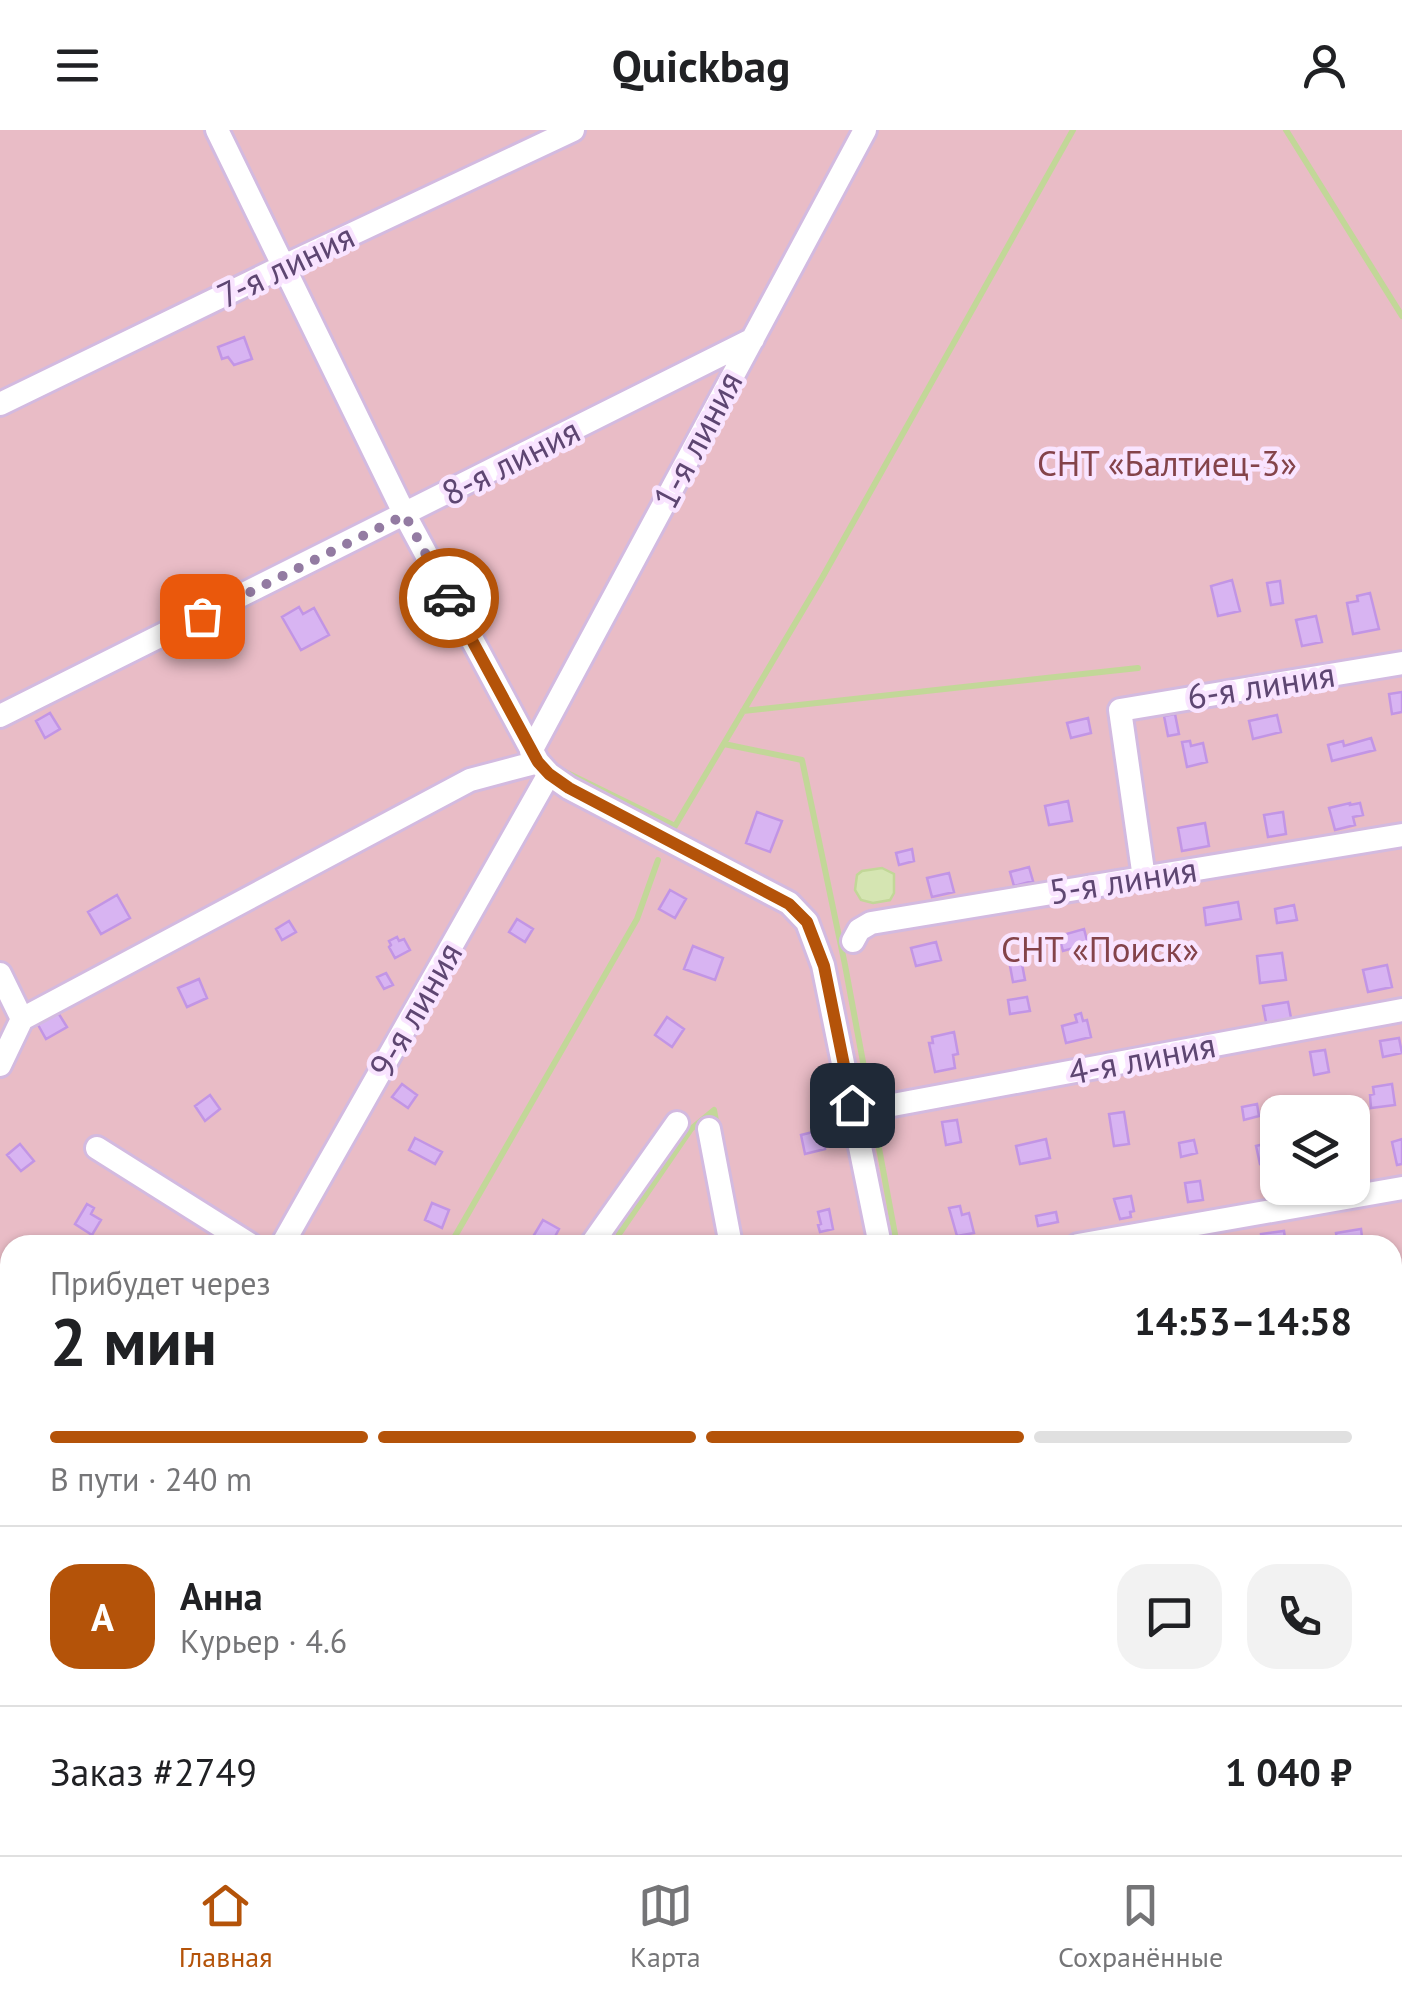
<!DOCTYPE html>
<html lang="ru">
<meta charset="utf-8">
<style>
body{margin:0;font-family:"PT Sans",sans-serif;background:#f2f2f2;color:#202124;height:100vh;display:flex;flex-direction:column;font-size:38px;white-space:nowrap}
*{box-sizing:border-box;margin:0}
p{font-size:32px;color:#757577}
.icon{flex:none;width:55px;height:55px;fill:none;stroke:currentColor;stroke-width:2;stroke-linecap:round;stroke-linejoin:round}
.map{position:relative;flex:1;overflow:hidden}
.sheet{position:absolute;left:0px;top:1105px;width:1402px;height:620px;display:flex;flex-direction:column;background:#fff;border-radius:30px 30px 0 0;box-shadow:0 2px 8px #0004}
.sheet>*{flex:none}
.buttons{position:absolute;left:1260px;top:965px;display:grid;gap:20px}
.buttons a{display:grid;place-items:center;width:110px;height:110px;border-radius:20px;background:#fff;box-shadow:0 2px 8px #0004;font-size:50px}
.pin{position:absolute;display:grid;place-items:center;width:85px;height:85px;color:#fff;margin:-42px;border-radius:20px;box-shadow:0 5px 15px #0006}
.courier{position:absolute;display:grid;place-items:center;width:100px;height:100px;margin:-50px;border:8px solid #b45309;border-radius:50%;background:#fff;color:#222;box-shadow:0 2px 12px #0007}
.headline em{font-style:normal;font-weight:700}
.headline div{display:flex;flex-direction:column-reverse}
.headline{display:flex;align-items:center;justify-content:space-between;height:170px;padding:0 50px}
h1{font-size:65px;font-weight:700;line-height:75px}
.bar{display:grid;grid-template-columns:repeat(4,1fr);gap:15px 10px;align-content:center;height:120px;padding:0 50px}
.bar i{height:12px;border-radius:8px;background:#e0e0e0}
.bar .on{background:#b45309}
.bar p{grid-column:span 4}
.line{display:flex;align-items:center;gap:25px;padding:0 50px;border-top:2px solid #e0e0e0}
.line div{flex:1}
.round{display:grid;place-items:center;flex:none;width:105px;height:105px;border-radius:30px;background:#f2f2f2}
header{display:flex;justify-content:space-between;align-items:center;height:130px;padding:0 50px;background:#fff;font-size:45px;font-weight:700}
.tabs{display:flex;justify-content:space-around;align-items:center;height:140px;border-top:2px solid #e0e0e0;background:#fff;font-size:28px;color:#757577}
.tabs a{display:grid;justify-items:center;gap:5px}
.tabs .on{color:#b45309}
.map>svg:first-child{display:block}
</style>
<header><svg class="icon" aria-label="menu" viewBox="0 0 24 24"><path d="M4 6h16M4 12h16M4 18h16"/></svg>Quickbag<svg class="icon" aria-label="person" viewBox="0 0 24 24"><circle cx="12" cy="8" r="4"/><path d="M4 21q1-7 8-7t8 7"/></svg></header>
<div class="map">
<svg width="1402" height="1725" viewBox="0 0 1402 1725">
<rect width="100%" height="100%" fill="#f6ddfc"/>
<path fill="#e9bcc6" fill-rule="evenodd" d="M0,0H1402V1725H0ZM1278,982H1352V1058H1278ZM10,1115H1392V1715H10Z"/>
<path fill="#d5e5b2" stroke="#c2d798" stroke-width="2.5" d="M882,738L894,744V763L890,770L873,773L861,770L855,760L857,745L862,741Z
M224,1715H273L281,1725H214Z"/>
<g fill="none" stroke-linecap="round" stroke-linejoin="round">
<path stroke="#c2d798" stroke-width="6" d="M1286,0L1402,186
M743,581L1138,538
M724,614L802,630L845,835L897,1115
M561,640L675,696L822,448L1073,0
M619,1104L691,999L714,980L717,996
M450,1115L637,789L658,730"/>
</g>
<path fill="#d8b4f2" stroke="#c295e5" stroke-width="2.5" d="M244,207L252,229L234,235L228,227L222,229L218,217Z
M1232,450L1240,481L1218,486L1211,456Z
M1280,451L1283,473L1271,475L1267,453Z
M1370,463L1379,499L1353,504L1347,473L1358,471L1357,466Z
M299,477L303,484L314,478L329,505L301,520L282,487Z
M1316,486L1322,512L1302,516L1296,490Z
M1402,562V582L1392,584L1389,564Z
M50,583L60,599L45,608L36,591Z
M1175,584L1179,604L1168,606L1164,586Z
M1277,585L1281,602L1253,609L1249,591Z
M1088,588L1091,603L1071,608L1067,593Z
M1371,608L1375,620L1332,631L1328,615L1343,611L1344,616Z
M1190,611L1191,616L1203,613L1207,632L1187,637L1182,612Z
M1068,671L1072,691L1049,695L1045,676Z
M1350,673V675L1360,673L1363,685L1353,687L1355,695L1335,700L1329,678Z
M757,682L782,691L770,722L746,713Z
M1283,682L1286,704L1268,707L1264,685Z
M1205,693L1209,716L1182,721L1178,698Z
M912,719L914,731L899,735L896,723Z
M1029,737L1033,751L1014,756L1010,742Z
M949,743L954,762L932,767L927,748Z
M670,760L686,769L675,788L659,779Z
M117,765L130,788L101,804L88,782Z
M1238,772L1241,789L1206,795L1204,778Z
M1294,775L1297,790L1277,793L1275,779Z
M517,789L533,799L525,812L509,802Z
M289,791L296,802L282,810L276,799Z
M1084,799L1088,814L1063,821L1059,806Z
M397,807L399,811L404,809L410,820L395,828L389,817L391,815L389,811Z
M936,812L941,830L916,836L911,818Z
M693,816L723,828L715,850L684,839Z
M1282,823L1286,850L1260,853L1257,826Z
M1022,834L1025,850L1013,852L1010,836Z
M1387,835L1392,857L1368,862L1363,840Z
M386,843L393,855L384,859L377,847Z
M199,849L207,868L187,877L178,858Z
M1027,867L1030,881L1010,884L1008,870Z
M1288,872L1292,893L1267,897L1263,876Z
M57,881L67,897L46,909L37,893Z
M1081,883L1083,891L1087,890L1091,907L1066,913L1062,896L1077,892L1075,885Z
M667,887L684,899L672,917L655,905Z
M954,902L958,924L953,925L955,938L935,942L929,913H933L932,907Z
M1399,908L1402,923L1383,927L1380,911Z
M1325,920L1329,942L1314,945L1310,922Z
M402,954L417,965L408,978L392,967Z
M1392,954L1395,975L1371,978L1370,965L1374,964L1373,957Z
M210,965L220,979L205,991L195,976Z
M1257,974L1259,986L1244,990L1242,977Z
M1124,982L1129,1014L1114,1016L1109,984Z
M957,990L961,1012L946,1015L942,992Z
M821,1000L825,1019L805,1024L801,1005Z
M415,1008L442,1022L435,1034L409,1020Z
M1046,1009L1050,1028L1020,1034L1016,1016Z
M1402,1009V1034L1397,1035L1392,1012Z
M1194,1010L1197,1023L1181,1027L1179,1013Z
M1272,1012L1277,1030L1260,1034L1256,1016Z
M20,1014L34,1031L21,1041L7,1025Z
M1200,1051L1203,1070L1188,1072L1185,1053Z
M1131,1066L1134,1081L1130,1082L1131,1087L1120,1089L1114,1069Z
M432,1073L449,1080L442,1098L425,1090Z
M87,1074L94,1078L91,1084L101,1090L92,1105L75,1094Z
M960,1076L962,1085L969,1083L974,1103L957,1106L949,1078Z
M829,1079L833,1099L820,1102L818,1095L821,1094L818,1082Z
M1056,1082L1058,1092L1038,1096L1036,1086Z
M543,1090L559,1099L551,1114L534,1105Z
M1361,1099L1363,1115H1338L1336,1103Z
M1284,1101L1286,1115H1262L1261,1104Z
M0,1137L10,1141L9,1162L0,1158Z
M1402,1323V1336L1392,1338V1324Z
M1402,1361V1385L1393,1387L1392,1363Z
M10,1421V1451L6,1452L0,1424Z
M427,1715H450L451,1725H428Z
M881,1715H895L896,1725H875L874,1718Z
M959,1715H979L980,1725H961Z
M1148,1715L1149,1725H1126L1125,1717Z
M1269,1715H1303L1304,1718L1270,1725Z"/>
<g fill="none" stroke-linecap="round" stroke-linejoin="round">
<g stroke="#d3bae0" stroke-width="28">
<path id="minor" d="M217,0L405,385L538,632L549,644L569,658L789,773L807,792L823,835L880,1115
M0,274L284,136L573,0
M0,586L753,209
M531,621L865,0
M1144,748L1120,580L1402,533
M853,811L859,800L871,793L1402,705
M0,844L22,889
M22,889L470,650L538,632
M0,935L22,889
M882,977L1402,880
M709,999L731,1115
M97,1018L251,1115
M282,1115L549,644
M591,1115L677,993
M1078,1115L1402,1058
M1392,1235L1402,1233
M1392,1406L1402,1405
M0,1527L10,1570
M1392,1589L1402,1587
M44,1715L46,1725
M411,1715L413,1725
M809,1715L811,1725
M1008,1715L1010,1725
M1226,1715L1228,1725
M618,1725L672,1715"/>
</g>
<use href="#minor" stroke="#fff" stroke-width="22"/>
</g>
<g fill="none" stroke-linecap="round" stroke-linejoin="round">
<path stroke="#937ba2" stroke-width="10" stroke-dasharray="0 18" d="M202,486L405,385L449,468"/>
<path stroke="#b45309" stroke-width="12" d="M449,468L538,632L549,644L569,658L789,774L807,792L824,836L852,975"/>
</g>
<g text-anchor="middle" stroke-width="9" stroke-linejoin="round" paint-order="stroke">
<g font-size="35" fill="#5e4672" stroke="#f9e4ff">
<text transform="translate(286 136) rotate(-26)" y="12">7-я линия</text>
<text transform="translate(698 310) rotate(-62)" y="12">1-я линия</text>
<text transform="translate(511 332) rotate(-27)" y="12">8-я линия</text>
<text transform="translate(1261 556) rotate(-9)" y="12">6-я линия</text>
<text transform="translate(1123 751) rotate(-9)" y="12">5-я линия</text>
<text transform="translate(416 880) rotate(-60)" y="12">9-я линия</text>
<text transform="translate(1142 929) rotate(-11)" y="12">4-я линия</text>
</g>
<g font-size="35" fill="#84434a" stroke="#f9e4ff">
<text x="1167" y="346">СНТ «Балтиец-3»</text>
<text x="1100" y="832">СНТ «Поиск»</text>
</g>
</g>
</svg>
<div class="buttons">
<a><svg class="icon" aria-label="layers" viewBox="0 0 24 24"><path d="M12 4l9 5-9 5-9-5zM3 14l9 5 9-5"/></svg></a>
</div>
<div class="pin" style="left:202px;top:486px;background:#ea580c"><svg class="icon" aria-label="bag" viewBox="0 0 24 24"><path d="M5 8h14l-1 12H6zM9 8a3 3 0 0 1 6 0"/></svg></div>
<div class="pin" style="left:852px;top:975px;background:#1f2937"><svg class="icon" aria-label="home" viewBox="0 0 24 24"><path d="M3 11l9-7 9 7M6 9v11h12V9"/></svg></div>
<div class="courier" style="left:449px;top:468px"><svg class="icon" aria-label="car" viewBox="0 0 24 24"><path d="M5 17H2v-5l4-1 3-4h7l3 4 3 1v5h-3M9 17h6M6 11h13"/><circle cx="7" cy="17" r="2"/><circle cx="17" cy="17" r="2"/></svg></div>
<section class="sheet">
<div class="headline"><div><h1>2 мин</h1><p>Прибудет через</p></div><em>14:53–14:58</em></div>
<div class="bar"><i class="on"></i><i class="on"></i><i class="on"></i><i></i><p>В пути · 240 m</p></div>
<div class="line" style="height:180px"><b class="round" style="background:#b45309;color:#fff">А</b><div><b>Анна</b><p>Курьер · 4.6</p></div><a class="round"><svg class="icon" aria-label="chat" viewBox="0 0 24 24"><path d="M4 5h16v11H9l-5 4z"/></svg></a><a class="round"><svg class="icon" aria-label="phone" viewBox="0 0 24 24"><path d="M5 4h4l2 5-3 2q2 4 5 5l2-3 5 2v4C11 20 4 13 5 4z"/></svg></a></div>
<div class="line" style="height:130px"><div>Заказ #2749</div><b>1 040 ₽</b></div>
</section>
</div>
<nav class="tabs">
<a class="on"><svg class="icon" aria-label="home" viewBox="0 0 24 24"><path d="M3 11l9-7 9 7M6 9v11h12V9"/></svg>Главная</a>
<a><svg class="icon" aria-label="map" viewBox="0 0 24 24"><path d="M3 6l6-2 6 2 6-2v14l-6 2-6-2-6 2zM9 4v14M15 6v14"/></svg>Карта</a>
<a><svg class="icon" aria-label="saved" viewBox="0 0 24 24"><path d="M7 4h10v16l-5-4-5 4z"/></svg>Сохранённые</a>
</nav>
